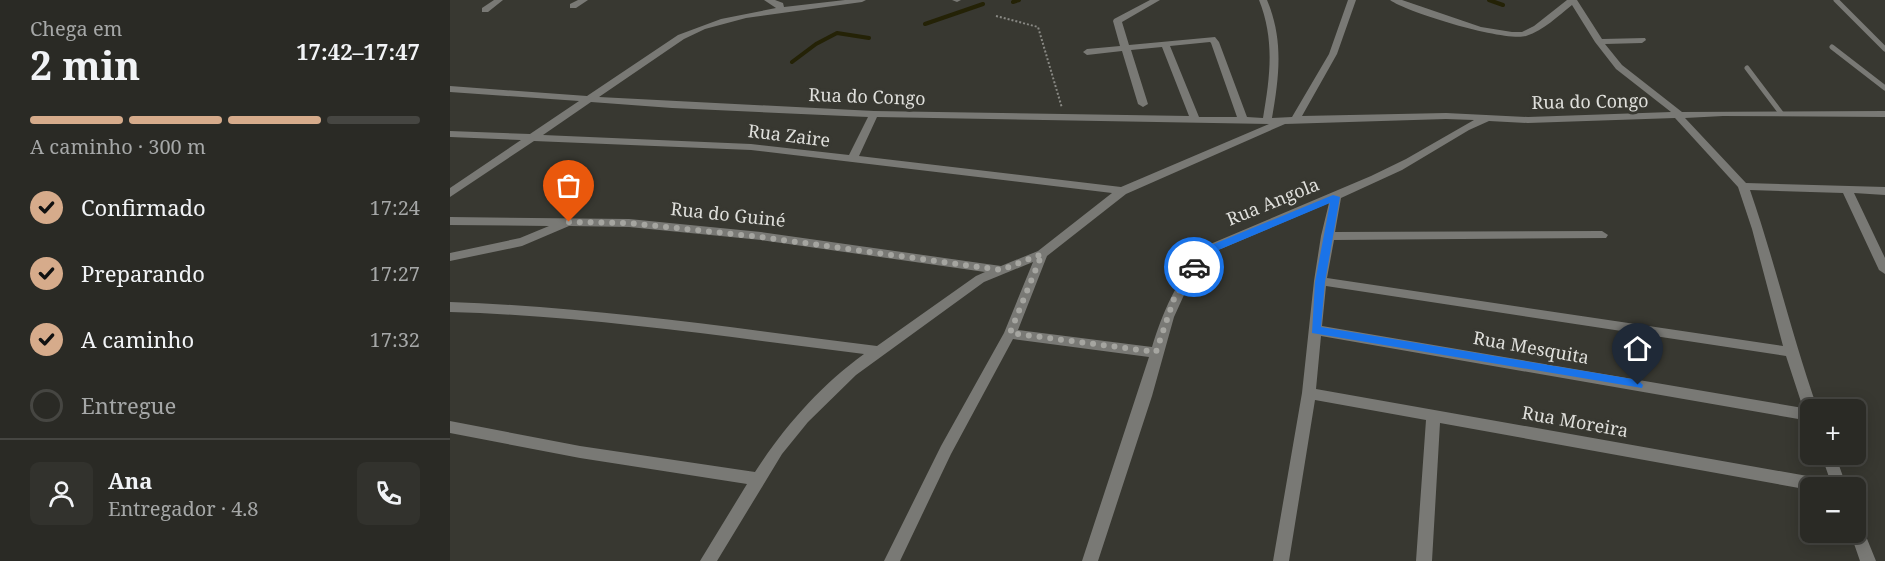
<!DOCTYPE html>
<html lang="pt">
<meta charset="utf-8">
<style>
body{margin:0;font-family:"Noto Serif",serif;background:#32322d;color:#f1f3f6;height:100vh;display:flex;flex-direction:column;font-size:22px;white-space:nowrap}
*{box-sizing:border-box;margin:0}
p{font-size:20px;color:#a5a7a7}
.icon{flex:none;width:33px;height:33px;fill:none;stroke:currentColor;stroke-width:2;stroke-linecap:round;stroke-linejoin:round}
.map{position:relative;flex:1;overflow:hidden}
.drawer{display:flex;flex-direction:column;background:#2a2a25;width:450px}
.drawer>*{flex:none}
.tools{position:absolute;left:1350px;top:399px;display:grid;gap:12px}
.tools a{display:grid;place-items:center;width:66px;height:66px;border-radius:9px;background:#2a2a25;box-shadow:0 3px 15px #0003,0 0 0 2px #464642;font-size:30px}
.pin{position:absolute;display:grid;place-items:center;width:51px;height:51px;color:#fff;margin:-62px -26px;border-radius:50% 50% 50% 0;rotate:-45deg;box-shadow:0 0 6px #0007}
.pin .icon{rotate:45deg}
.courier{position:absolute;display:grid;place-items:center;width:60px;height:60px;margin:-30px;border:4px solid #1a73e8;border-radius:50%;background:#fff;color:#222;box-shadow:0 2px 8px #0007}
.head em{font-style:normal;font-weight:700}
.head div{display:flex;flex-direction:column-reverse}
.head{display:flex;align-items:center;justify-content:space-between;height:102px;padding:0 30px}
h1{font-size:39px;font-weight:700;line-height:45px}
.bar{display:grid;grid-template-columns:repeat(4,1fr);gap:9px 6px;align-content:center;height:72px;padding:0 30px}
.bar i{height:8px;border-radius:4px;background:#464642}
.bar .current{background:#d6ab8b}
.bar p{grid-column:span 4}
.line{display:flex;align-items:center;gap:15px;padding:0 30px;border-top:2px solid #464642}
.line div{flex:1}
.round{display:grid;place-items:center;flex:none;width:63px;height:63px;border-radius:9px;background:#32322d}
ol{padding:0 30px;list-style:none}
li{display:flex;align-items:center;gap:18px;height:66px}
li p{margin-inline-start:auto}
li .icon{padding:6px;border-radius:50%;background:#d6ab8b;color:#111;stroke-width:4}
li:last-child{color:#a5a7a7}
li i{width:33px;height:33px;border:3px solid #464642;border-radius:50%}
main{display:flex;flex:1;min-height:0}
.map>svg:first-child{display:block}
</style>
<main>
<section class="drawer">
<div class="head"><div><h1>2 min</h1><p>Chega em</p></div><em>17:42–17:47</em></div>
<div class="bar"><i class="current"></i><i class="current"></i><i class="current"></i><i></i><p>A caminho · 300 m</p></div>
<ol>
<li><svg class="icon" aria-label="check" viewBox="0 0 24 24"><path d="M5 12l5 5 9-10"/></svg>Confirmado<p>17:24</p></li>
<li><svg class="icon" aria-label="check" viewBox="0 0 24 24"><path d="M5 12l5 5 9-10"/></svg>Preparando<p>17:27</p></li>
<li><svg class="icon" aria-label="check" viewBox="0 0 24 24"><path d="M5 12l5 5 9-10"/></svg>A caminho<p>17:32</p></li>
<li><i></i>Entregue</li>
</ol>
<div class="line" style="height:108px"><a class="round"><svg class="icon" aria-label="person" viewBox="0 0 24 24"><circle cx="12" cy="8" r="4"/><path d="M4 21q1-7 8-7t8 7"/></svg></a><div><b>Ana</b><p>Entregador · 4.8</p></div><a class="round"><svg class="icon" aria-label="phone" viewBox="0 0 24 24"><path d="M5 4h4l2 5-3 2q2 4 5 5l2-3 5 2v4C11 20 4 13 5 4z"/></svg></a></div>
</section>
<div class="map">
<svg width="1435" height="561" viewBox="0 0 1435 561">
<rect width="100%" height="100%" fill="#383831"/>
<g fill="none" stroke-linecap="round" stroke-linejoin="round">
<path stroke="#242206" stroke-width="4" d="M1039,0L1053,5
M563,2L569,0
M475,24L533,4
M342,62L366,44L387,33L419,38"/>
<path stroke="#898984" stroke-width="2" stroke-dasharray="2 2" stroke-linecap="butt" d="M546,16L588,27L612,108"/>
<path stroke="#797975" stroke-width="5" d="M1386,0L1435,49
M1382,47L1435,88
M1297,68L1331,113"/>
<path fill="#797975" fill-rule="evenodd" d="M44,0H53L38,12H32V8Z
M128,0H138L126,8H120V4Z
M314,0H325L333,3L334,7L395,0H416L412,2L296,18L255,29L234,39L149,97L424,111L739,116L712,47L681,50L698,104L693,107L688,104L672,51L637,55L633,52L637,49L670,46L663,21L664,19L700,0H710L672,22L679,45L765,37L769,42L797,117L813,118C820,77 825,40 809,0H817C834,40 829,77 822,118L842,117L879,54L898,0H906L887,54L852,116L996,113L1078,117L1221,112L1166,69L1145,42L1122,5C1108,16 1094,30 1076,36C1055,42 958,13 940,0H952L1031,27L1062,32H1072L1084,26L1117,0H1127L1152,39L1195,38L1196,40L1192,43L1155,44L1172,65L1232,112L1435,111V117L1273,116L1235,118L1296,183L1435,187V195L1404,193L1435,258V274L1429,270L1393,193L1300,190C1325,262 1342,337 1368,410H1360V421L871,336L866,389L1380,480L1371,454H1385L1397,488H1360V490L990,423L982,561H966L976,420L865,400L839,561H823L852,393L864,281L871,236L879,203L766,251L751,267L739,284L724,317L702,396L648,561H632L699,357L563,339L501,454L450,561H434L491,446L554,333L583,262L534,282L406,375L358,422L332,454L267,561H250L297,484L130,458L0,433V421L130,446L305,472C334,427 371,385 414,354C276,337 139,316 0,312V302C143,307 285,328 427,346L526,276L535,272L311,240L179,227L119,226L72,246L0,261V253L70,238L99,226L0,225V217L179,219L311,232L551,266L588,251L662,193L301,150L84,141L0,197V188L71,140L0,137V131L80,134L129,101L0,92V86L137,96L228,35L271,19L326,8ZM760,42L761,43L787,117H749L720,46ZM141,102L222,108L418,117L399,155L301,144L93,135ZM427,117L819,124L671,187L409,156ZM1225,118L1288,187L1302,229L1333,346L877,278L884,240L1156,238L1158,235L1152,231L885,232L891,198L952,170L1019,130L1039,121L1078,123ZM996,119L1024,120L956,159L921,176L758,245C729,275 714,308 702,347L568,330L597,256L676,194L835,124ZM876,286L1336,356L1353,408L872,326Z
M502,0H511L507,2Z
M1406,522L1411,524L1426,561H1410L1400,532H1406Z"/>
</g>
<path fill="#1a73e8" d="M883,195L890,197L875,282L871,327L1188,380L1193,385L1192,388L862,333L865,282L880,203L766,251L747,269L739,267L759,246Z"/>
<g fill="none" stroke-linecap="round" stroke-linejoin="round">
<path stroke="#a5a5a0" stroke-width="6" stroke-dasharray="0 10.8" d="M119,222L179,223L311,237L551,270L592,254L560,333L706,352L724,299L744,267"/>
</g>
<g text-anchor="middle" stroke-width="6" stroke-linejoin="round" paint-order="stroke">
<g font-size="18" fill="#dfdfdb" stroke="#383831">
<text transform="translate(417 97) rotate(2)" y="6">Rua do Congo</text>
<text transform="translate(1140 102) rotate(-1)" y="6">Rua do Congo</text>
<text transform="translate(339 136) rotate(7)" y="6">Rua Zaire</text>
<text transform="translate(823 202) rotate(-22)" y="6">Rua Angola</text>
<text transform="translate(278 215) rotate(6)" y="6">Rua do Guiné</text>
<text transform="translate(1081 348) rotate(10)" y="6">Rua Mesquita</text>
<text transform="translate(1125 422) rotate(10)" y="6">Rua Moreira</text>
</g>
</g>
</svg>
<div class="tools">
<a>+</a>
<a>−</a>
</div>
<div class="pin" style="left:119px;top:222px;background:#ea580c"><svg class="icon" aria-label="bag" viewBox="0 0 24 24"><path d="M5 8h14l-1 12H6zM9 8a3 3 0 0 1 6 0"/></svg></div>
<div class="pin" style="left:1188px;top:385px;background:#1f2937"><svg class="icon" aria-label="home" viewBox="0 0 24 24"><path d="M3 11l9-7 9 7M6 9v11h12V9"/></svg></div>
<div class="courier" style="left:744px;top:267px"><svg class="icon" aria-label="car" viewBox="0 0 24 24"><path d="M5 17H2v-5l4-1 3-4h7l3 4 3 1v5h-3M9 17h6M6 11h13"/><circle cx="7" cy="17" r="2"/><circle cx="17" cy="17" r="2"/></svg></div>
</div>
</main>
